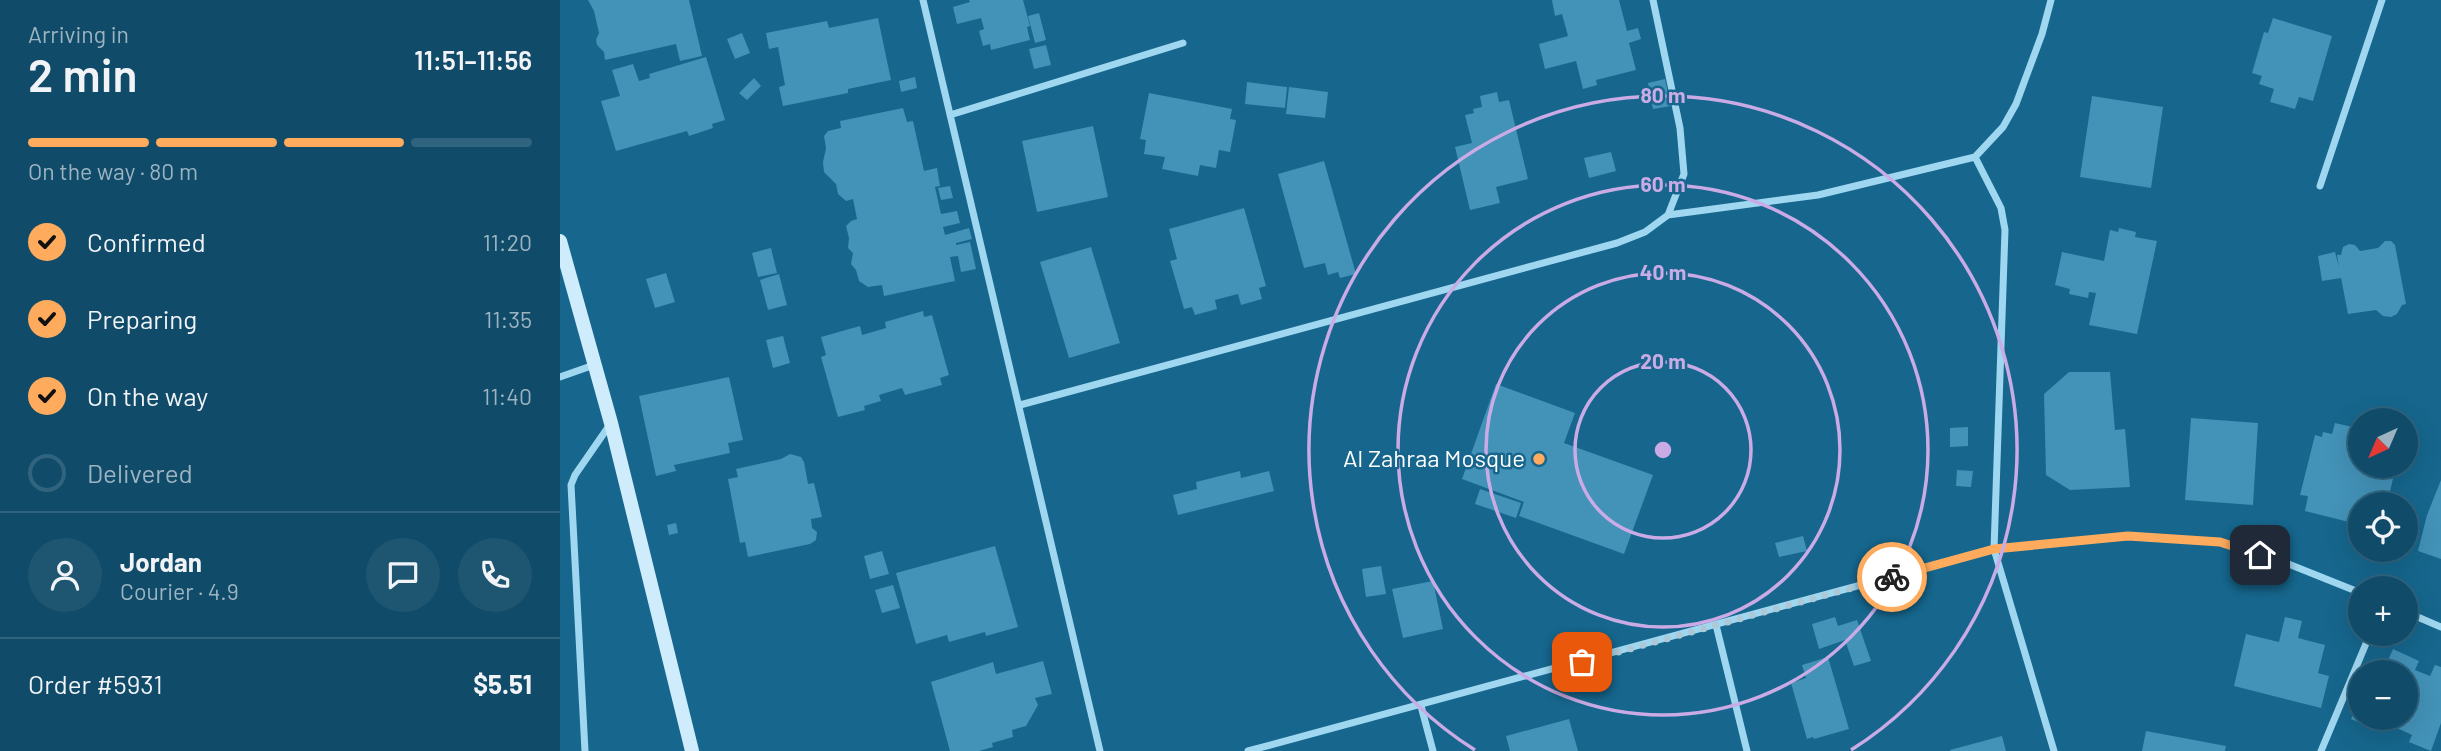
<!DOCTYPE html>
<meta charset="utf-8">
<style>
body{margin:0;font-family:Barlow,sans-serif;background:#1e5672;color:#f1f3f6;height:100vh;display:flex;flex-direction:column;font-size:26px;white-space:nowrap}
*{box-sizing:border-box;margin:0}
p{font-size:23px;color:#9cb4c1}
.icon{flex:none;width:38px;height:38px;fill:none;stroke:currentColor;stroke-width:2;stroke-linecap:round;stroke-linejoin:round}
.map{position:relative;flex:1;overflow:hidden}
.details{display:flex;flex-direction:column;background:#104c6a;width:560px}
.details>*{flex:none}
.needle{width:46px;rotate:224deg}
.tools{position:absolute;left:1788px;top:408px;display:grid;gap:14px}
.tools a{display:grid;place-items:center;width:70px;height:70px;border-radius:50%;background:#104c6a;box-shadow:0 7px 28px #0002,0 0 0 2px #30637e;font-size:35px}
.pin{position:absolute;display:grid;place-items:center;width:60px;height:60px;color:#fff;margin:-30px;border-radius:14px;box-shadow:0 4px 10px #0006}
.courier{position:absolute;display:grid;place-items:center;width:70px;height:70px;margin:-35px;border:5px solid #ffab5e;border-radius:50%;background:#fff;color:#222;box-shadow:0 2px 9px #0007}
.summary em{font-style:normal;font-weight:600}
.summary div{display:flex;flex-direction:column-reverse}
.summary{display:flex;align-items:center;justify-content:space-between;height:119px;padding:0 28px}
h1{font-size:46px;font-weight:600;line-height:52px}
.bar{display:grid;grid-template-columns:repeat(4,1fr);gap:10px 7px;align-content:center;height:84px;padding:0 28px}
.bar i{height:9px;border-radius:5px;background:#30637e}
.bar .selected{background:#ffab5e}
.bar p{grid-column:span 4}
.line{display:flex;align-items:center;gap:18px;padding:0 28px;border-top:2px solid #30637e}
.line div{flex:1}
.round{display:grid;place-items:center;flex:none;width:74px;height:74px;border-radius:37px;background:#1e5672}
ol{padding:0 28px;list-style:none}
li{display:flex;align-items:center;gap:21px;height:77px}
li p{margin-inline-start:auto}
li .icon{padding:7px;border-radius:50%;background:#ffab5e;color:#111;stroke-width:4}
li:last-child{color:#9cb4c1}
li i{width:38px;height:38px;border:4px solid #30637e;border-radius:50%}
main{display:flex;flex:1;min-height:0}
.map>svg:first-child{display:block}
</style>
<main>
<section class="details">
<div class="summary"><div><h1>2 min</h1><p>Arriving in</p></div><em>11:51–11:56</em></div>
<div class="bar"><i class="selected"></i><i class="selected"></i><i class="selected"></i><i></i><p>On the way · 80 m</p></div>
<ol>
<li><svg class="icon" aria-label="check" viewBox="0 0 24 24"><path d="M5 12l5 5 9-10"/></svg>Confirmed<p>11:20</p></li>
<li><svg class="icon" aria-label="check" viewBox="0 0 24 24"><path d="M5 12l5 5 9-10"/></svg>Preparing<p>11:35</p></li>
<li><svg class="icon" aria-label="check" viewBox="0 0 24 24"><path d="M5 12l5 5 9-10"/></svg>On the way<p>11:40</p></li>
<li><i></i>Delivered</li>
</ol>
<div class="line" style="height:126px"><a class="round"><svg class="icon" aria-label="person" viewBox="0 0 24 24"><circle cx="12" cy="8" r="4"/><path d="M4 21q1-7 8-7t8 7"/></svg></a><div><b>Jordan</b><p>Courier · 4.9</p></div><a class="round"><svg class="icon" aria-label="chat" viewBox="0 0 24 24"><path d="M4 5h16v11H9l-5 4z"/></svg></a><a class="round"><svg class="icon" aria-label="phone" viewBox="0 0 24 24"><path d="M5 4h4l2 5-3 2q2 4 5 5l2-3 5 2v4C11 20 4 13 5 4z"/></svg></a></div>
<div class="line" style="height:91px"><div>Order #5931</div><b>$5.51</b></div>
</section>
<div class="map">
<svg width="1881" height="751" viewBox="0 0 1881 751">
<rect width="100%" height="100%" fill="#16668d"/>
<path fill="#4392b8" d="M28,0H129L142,56L120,61L116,44L45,60L44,52L37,45L36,40L39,33L34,11Z
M409,0H463L470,26L467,27L470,40L431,50L430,44L423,46L419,31L424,29L421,18L397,24L393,7L410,2Z
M992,0H1059L1067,31L1078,28L1081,39L1069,43L1076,70L1036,80L1037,85L1023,89L1016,61L985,69L979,44L1008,36L1002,14L995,16Z
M479,13L486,40L475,43L468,16Z
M318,18L331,80L288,89V93L223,106L219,87L225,85L218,47L209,49L206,33L267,21L269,28Z
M1713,18L1772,36L1753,101L1739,97L1735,109L1710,102L1714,89L1699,84L1702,76L1692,73L1704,32L1708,33Z
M182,33L190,53L175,59L167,39Z
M486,45L491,65L474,69L469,49Z
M146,57L165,120L152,124L153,128L129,136L127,131L56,151L41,101L60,96L52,70L73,64L79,81L90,78L89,74Z
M355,77L357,88L341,92L339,81Z
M194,78L201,86L187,100L179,93Z
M1105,79L1111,106L1093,109L1088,83Z
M687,82L727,87L725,108L685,104Z
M729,87L768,92L765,118L726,114Z
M937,92L939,102L949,100L968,179L936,187L940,203L910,210L895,147L912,143L905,115L914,113L913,109L922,107L920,96Z
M589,93L672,109L670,119L676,120L670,152L659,150L656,168L640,165L638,176L602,169L605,157L584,154L586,140L580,139Z
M1532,96L1603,107L1591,188L1520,177Z
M343,108L347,122L353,121L364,171L377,168L380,186L375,187L381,214L397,211L400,223L383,227L385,235L409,228L412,239L396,243V245L410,242L416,269L401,272L398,256L390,257L395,281L324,296L322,285L308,287L299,281L296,270L291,264L293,253L288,248L289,238L286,226L291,221L297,219L293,199L286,201L278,194L276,184L264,172L263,162L266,148L264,136L268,131L281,128L280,121Z
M533,126L548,197L477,212L462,141Z
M1051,152L1056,171L1029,178L1024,158Z
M764,161L796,274L780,278L778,272L768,275L765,263L744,268L718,174Z
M390,186L393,198L381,200L378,188Z
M684,208L706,286L699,288L702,299L681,305L678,294L655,300L657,309L635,315L632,307L624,309L610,261L617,259L609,229Z
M1559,228L1576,232L1575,237L1597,241L1577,334L1529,325L1536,293L1529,292L1528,298L1509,294L1510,289L1495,285L1502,252L1544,261L1550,230L1558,232Z
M1825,241H1831L1835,245L1846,304L1842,305L1837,314L1831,317L1823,316L1816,310L1788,314L1781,278L1762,281L1758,256L1775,252L1779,267L1777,255H1781L1783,247L1789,244L1795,245L1800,251L1818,248Z
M531,247L560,343L509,358L480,262Z
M211,248L217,273L198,277L192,253Z
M106,273L115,302L95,308L86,279Z
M219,274L227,305L208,310L200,280Z
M363,311L364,317L372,315L389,375L380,378L382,385L345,395L342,388L319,395L321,401L304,406L305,410L278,417L261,357L266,355L261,337L300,326L302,335L326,328L325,322Z
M223,336L230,363L213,368L206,340Z
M1509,372H1550L1555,430L1565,429L1570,487L1510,490L1486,475L1484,394Z
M169,377L183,440L168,443L170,453L114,465L116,471L96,476L79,396Z
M936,384L1015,413L1004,443L1093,475L1064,554L959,516L964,502L902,479Z
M1631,418L1698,423L1693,505L1625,500Z
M1775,423L1797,428L1794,440L1801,441V466H1836L1827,504H1801V525L1745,511L1748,496L1740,495L1755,435L1762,437L1763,432L1772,434Z
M1408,427V446L1390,447V428Z
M230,454L241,457L244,462L248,484L254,483L262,517L251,519L252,528L257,532L256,540L250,544L188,557L185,542L180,543L168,479L178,477L176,469L221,459Z
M1397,470L1413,471L1411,487L1396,486Z
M680,471L681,478L709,471L714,491L618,515L613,495L637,489L636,482Z
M1881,480V559L1858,551L1867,515Z
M920,489L961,503L956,518L915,504Z
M116,523L118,533L109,535L107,525Z
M1243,536L1247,551L1219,557L1215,543Z
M435,546L458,627L426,636L425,632L389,642L387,635L356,644L336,573Z
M322,551L329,574L310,579L304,556Z
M821,566L826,594L806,597L802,569Z
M873,581L883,629L843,638L832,589Z
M333,585L340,608L322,613L315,590Z
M1275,617L1278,626L1297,620L1311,661L1294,666L1285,640L1259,649L1252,624Z
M1725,617L1742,621L1738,638L1765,645L1758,673L1769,676L1761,708L1674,686L1686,634L1719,642Z
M1833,649L1859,661L1855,670L1870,676L1875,665L1881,667V723L1871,751L1849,742L1852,735L1818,719L1814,729L1791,719L1801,697V718H1846V672H1823Z
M1268,657L1289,729L1254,739L1253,737L1247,739L1231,683L1246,678L1242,665Z
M483,661L492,694L475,698L478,705L466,726L452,730L453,737L432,743L433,747L419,751H390L371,682L433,662L436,674Z
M1009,719L1018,751H950L946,736Z
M1586,731L1666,746L1665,751H1582Z
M1442,736L1446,751H1390V750Z"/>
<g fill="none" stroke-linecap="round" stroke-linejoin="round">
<path stroke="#a0d7f0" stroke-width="7" d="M363,0L540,751
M390,115L623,43
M1415,157L1441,208L1445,230L1434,549L1494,751
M1760,186L1822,0
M1108,215L1258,195L1415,157L1443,127L1456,104L1482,34L1491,0
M0,377L34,365
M460,405L1057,243L1085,232L1108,215L1124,174L1120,128L1093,0
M1846,612L1881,627
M1156,625L1187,751
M861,706L873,751
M25,751L11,485L15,475L51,423
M688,751L1434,549L1568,536L1660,542L1721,561L1801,593
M1761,751L1810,634"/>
<path stroke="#ceecfb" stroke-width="14" d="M0,241L51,423L132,751"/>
</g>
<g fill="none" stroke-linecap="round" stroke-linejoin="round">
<path stroke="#adc9d7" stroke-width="7" stroke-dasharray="0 12.6" d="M1022,662L1332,577"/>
<path stroke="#ffab5e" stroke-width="9" d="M1332,577L1434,549L1568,536L1660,542L1700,555"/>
</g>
<g fill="none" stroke="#caabe5" stroke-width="3.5">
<circle cx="1103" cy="450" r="88"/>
<circle cx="1103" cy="450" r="177"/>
<circle cx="1103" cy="450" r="265"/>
<path d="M915 750A354 354 0 1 1 1291 750"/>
</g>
<circle fill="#ffab5e" stroke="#16668d" stroke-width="2.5" cx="979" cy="459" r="7"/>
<g text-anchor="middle" stroke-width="5" stroke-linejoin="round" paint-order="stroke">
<g font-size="24" fill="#fff" stroke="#16668d" text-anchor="end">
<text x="965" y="467">Al Zahraa Mosque</text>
</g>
</g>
<circle cx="1103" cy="450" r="10" fill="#caabe5" stroke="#16668d" stroke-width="3.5"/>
<g font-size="21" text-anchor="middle" font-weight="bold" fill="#caabe5" stroke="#16668d" stroke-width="5" stroke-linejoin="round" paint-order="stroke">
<text x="1103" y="103">80 m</text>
<text x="1103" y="192">60 m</text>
<text x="1103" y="280">40 m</text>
<text x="1103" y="369">20 m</text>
</g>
</svg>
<div class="tools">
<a><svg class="needle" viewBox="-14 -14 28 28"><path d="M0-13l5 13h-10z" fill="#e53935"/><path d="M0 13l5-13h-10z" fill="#9cb4c1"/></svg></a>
<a><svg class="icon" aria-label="locate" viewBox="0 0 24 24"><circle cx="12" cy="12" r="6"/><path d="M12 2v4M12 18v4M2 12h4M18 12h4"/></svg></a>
<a>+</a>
<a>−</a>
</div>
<div class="pin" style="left:1022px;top:662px;background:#ea580c"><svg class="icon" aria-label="bag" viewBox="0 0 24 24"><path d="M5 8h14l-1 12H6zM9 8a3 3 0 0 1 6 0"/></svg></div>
<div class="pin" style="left:1700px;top:555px;background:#1f2937"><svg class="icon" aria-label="home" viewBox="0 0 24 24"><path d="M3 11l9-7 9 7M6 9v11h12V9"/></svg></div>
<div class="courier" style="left:1332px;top:577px"><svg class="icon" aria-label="bike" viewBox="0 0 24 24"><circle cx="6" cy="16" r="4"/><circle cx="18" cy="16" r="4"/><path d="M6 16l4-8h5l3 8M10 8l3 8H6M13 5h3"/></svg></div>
</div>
</main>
